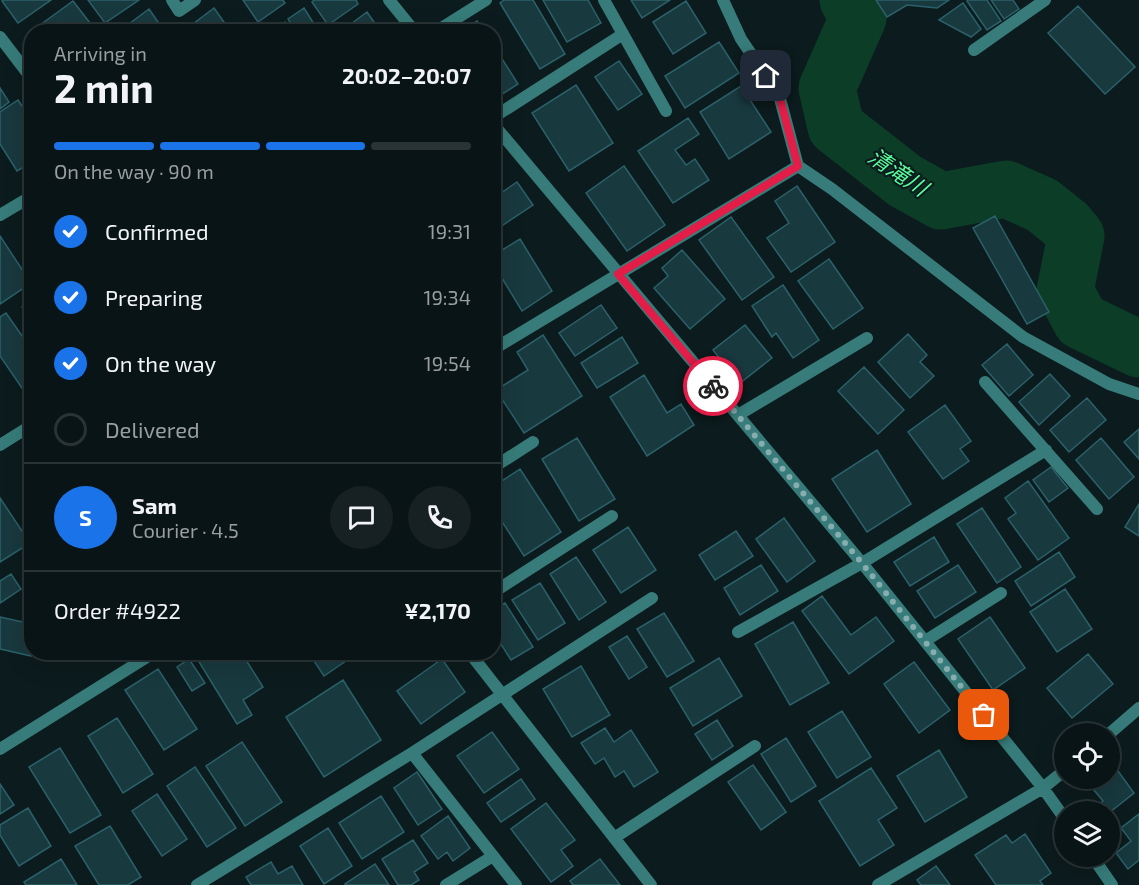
<!DOCTYPE html>
<meta charset="utf-8">
<style>
body{margin:0;font-family:"Exo 2","Noto Sans JP",sans-serif;background:#172123;color:#f1f3f6;height:100vh;display:flex;flex-direction:column;font-size:22px;white-space:nowrap}
*{box-sizing:border-box;margin:0}
p{font-size:20px;color:#999ea1}
.icon{flex:none;width:33px;height:33px;fill:none;stroke:currentColor;stroke-width:2;stroke-linecap:round;stroke-linejoin:round}
.map{position:relative;flex:1;overflow:hidden}
.sheet{position:absolute;left:24px;top:24px;width:477px;height:636px;display:flex;flex-direction:column;background:#091416;border-radius:24px;box-shadow:0 6px 24px #0002,0 0 0 2px #293335}
.sheet>*{flex:none}
.tools{position:absolute;left:1054px;top:723px;display:grid;gap:12px}
.tools a{display:grid;place-items:center;width:66px;height:66px;border-radius:50%;background:#091416;box-shadow:0 6px 24px #0002,0 0 0 2px #293335;font-size:30px}
.pin{position:absolute;display:grid;place-items:center;width:51px;height:51px;color:#fff;margin:-26px;border-radius:12px;box-shadow:0 3px 9px #0006}
.courier{position:absolute;display:grid;place-items:center;width:60px;height:60px;margin:-30px;border:4px solid #e11d48;border-radius:50%;background:#fff;color:#222;box-shadow:0 2px 8px #0007}
.summary em{font-style:normal;font-weight:700}
.summary div{display:flex;flex-direction:column-reverse}
.summary{display:flex;align-items:center;justify-content:space-between;height:102px;padding:0 30px}
h1{font-size:39px;font-weight:700;line-height:45px}
.bar{display:grid;grid-template-columns:repeat(4,1fr);gap:9px 6px;align-content:center;height:72px;padding:0 30px}
.bar i{height:8px;border-radius:4px;background:#293335}
.bar .on{background:#1a73e8}
.bar p{grid-column:span 4}
.line{display:flex;align-items:center;gap:15px;padding:0 30px;border-top:2px solid #293335}
.line div{flex:1}
.round{display:grid;place-items:center;flex:none;width:63px;height:63px;border-radius:32px;background:#172123}
ol{padding:0 30px;list-style:none}
li{display:flex;align-items:center;gap:18px;height:66px}
li p{margin-inline-start:auto}
li .icon{padding:6px;border-radius:50%;background:#1a73e8;color:#fff;stroke-width:4}
li:last-child{color:#999ea1}
li i{width:33px;height:33px;border:3px solid #293335;border-radius:50%}
.map>svg:first-child{display:block}
</style>
<div class="map">
<svg width="1139" height="885" viewBox="0 0 1139 885">
<rect width="100%" height="100%" fill="#0c1b1d"/>
<g fill="none" stroke-linecap="round" stroke-linejoin="round">
<path stroke="#0b3d27" stroke-width="57" d="M848,0L858,18L827,88L836,127L905,181L941,201L1006,189L1042,205L1067,225L1076,236L1065,291L1081,321L1139,349"/>
</g>
<path fill="#18393e" stroke="#2b616a" stroke-width="1.5" d="M3,0H51L18,23L2,1Z
M88,0H139L105,23Z
M243,0H283L285,3L258,22Z
M314,0H356L358,4L328,25L312,2Z
M504,0H533L565,54L540,69L500,3Z
M543,0H588L601,23L567,42Z
M631,0H670L642,18Z
M876,0H949L937,8L907,5L887,17Z
M968,0H987L1001,21L987,30L967,1Z
M991,0H1013L1019,9L1004,19Z
M73,1L90,23L79,32H32V36L29,33Z
M686,1L706,33L673,54L653,22Z
M963,3L981,29L971,37L939,20Z
M1078,6L1135,67L1105,94L1048,33Z
M214,8L231,32H192L189,27Z
M304,8L319,32H296L288,19Z
M149,9L165,32H118Z
M367,12L381,32H340Z
M477,21L484,32H460Z
M285,22L291,32H272Z
M719,42L739,73L685,108L665,76Z
M494,46L518,84L496,98L494,94Z
M619,61L642,94L618,110L595,77Z
M576,85L613,143L569,171L532,113Z
M741,86L771,132L729,159L700,112Z
M0,88L9,102L0,109Z
M18,100L32,121V142L29,143L32,147V162L17,171L0,144V112Z
M688,118L699,134L675,150L686,165L695,159L709,180L673,203L638,151Z
M624,166L665,225L627,251L586,193Z
M517,182L533,205L494,231V188L498,195Z
M797,186L835,242L791,272L767,238L789,223L775,201Z
M995,216L1049,312L1027,324L973,228Z
M731,217L774,277L742,300L699,240Z
M0,236L31,283L0,304Z
M520,239L552,291L522,311L494,265V255Z
M682,250L725,299L690,329L654,288L668,276L662,268Z
M829,259L863,308L833,329L798,281Z
M783,285L819,340L793,358L776,333L772,337L752,306Z
M32,301V321L22,307Z
M601,305L617,328L575,356L559,333Z
M6,313L32,350V390L26,394L0,356V317Z
M745,325L772,358L739,384L713,350Z
M908,334L927,355L920,362L934,376L910,398L878,362Z
M543,335L582,396L524,433L496,390L528,370L517,352Z
M622,337L638,363L597,388L581,363Z
M1007,344L1033,375L1009,396L982,365Z
M864,367L904,410L878,434L838,391Z
M1050,374L1070,396L1039,425L1019,402Z
M644,375L667,413L681,404L694,425L647,456L610,397Z
M1087,398L1106,420L1069,452L1050,430Z
M945,405L971,441L960,449L969,461L943,479L908,432Z
M1139,429V459L1124,442Z
M577,438L615,499L579,521L542,459Z
M1101,438L1134,477L1109,499L1076,460Z
M877,450L911,504L867,532L832,479Z
M1051,467L1068,488L1049,502L1033,480Z
M520,469L561,532L524,556L494,509V486Z
M1028,481L1069,538L1038,560L1008,519L1016,513L1005,498Z
M0,498L30,543L0,562Z
M1139,504V536L1125,527Z
M982,508L1021,567L997,583L957,524Z
M784,518L815,561L787,582L756,539Z
M628,527L656,570L621,593L593,550Z
M736,531L753,556L715,580L699,555Z
M934,537L949,562L910,586L894,562Z
M1059,552L1075,577L1031,606L1015,581Z
M576,557L606,602L579,620L550,574Z
M761,565L778,591L740,615L724,588Z
M958,565L976,592L935,618L917,591Z
M11,574L21,589L0,603V581Z
M540,583L565,623L538,640L512,600Z
M1065,589L1092,629L1057,652L1030,612Z
M822,596L851,635L876,617L894,641L849,674L802,611Z
M505,603L533,647L511,660L499,641L494,645V610Z
M664,613L694,661L667,677L637,629Z
M0,617L32,624L31,656L0,649Z
M990,617L1025,668L993,690L958,639Z
M793,622L829,683L790,705L755,644Z
M627,636L647,667L629,679L609,647Z
M193,652H241L263,687L243,700L252,715L237,724Z
M308,652H359L324,676Z
M1088,654L1113,684L1072,718L1047,688Z
M719,658L742,696L693,726L670,688Z
M189,659L205,683L192,691L177,667Z
M442,659L465,692L421,724L397,691Z
M914,662L950,710L919,733L884,684Z
M581,666L610,715L572,737L543,689Z
M158,669L197,729L164,750L125,690Z
M343,680L381,740L324,777L286,717Z
M842,711L871,757L837,778L808,732Z
M117,718L153,774L123,793L88,736Z
M717,720L733,746L712,760L695,734Z
M605,728L614,742L631,730L658,772L634,787L624,771L615,777L604,758L595,764L581,743Z
M492,732L519,769L484,793L457,756Z
M786,738L816,786L791,802L761,754Z
M242,742L282,802L245,826L206,766Z
M60,748L101,815L70,833L29,767Z
M939,750L967,797L925,822L897,776Z
M1113,764L1134,793L1110,812H1090L1103,801L1088,783L1094,778H1110V766Z
M753,765L786,812L761,830L728,782Z
M195,767L236,828L207,847L167,786Z
M871,768L897,808L878,820L894,845L860,866L819,801Z
M417,772L442,809L418,825L394,788Z
M521,779L535,799L501,822L487,803Z
M0,784L14,805L0,814Z
M157,794L187,839L162,856L132,811Z
M381,796L404,832L362,859L339,823Z
M546,803L575,840L561,850L573,866L551,882L511,829Z
M28,808L51,846L19,866L0,835V825Z
M1139,814V860L1128,869L1116,853L1131,841L1121,828Z
M448,816L470,848L453,861L447,852L438,859L421,836Z
M110,826L141,877L128,885H99L75,846Z
M328,828L352,866L324,884L300,846Z
M1025,834L1051,873L1040,881L1043,885H996L975,855L1006,835L1012,843Z
M413,840L428,863L414,872L419,880L411,885H398L382,859Z
M61,859L77,885H26L24,882Z
M600,859L620,885H573L570,881Z
M271,862L278,874L292,866L303,885H251L246,877Z
M375,864L389,885H345V884Z
M936,866L950,885H921L917,880Z"/>
<g fill="none" stroke-linecap="round" stroke-linejoin="round">
<path stroke="#377c7a" stroke-width="12" d="M974,50L1045,0
M985,382L1097,509
M738,415L867,338
M494,467L533,442
M862,563L1046,450
M925,641L1001,593"/>
<path stroke="#377c7a" stroke-width="12" d="M172,0L179,11L195,0
M389,0L415,32
M604,0L666,111
M723,0L741,39L779,95L798,166L832,189L1023,337L1109,384L1139,394
M435,32L486,0
M0,37L32,79
M494,117L623,34
M494,125L862,563L1043,788L1065,819
M0,215L32,196
M494,349L798,166
M0,445L32,425
M494,592L612,516
M738,632L862,563
M469,652L651,885
M1109,734L1139,708
M0,749L155,652
M412,753L516,885
M614,838L755,746
M1092,856L1112,885
M197,885L412,753L652,598
M446,885L493,856
M878,885L1043,788L1065,770"/>
</g>
<g fill="none" stroke-linecap="round" stroke-linejoin="round">
<path stroke="#87adaf" stroke-width="6" stroke-dasharray="0 10.8" d="M713,386L861,562L984,715"/>
<path stroke="#e11d48" stroke-width="8" d="M713,386L618,274L798,166L779,95L766,76"/>
</g>
<g text-anchor="middle" stroke-width="4.5" stroke-linejoin="round" paint-order="stroke">
<g font-size="22" font-style="italic" fill="#59fd9b" stroke="#0c1b1d">
<text transform="translate(898 172) rotate(34)" y="8">清滝川</text>
</g>
</g>
</svg>
<div class="tools">
<a><svg class="icon" aria-label="locate" viewBox="0 0 24 24"><circle cx="12" cy="12" r="6"/><path d="M12 2v4M12 18v4M2 12h4M18 12h4"/></svg></a>
<a><svg class="icon" aria-label="layers" viewBox="0 0 24 24"><path d="M12 4l9 5-9 5-9-5zM3 14l9 5 9-5"/></svg></a>
</div>
<div class="pin" style="left:984px;top:715px;background:#ea580c"><svg class="icon" aria-label="bag" viewBox="0 0 24 24"><path d="M5 8h14l-1 12H6zM9 8a3 3 0 0 1 6 0"/></svg></div>
<div class="pin" style="left:766px;top:76px;background:#1f2937"><svg class="icon" aria-label="home" viewBox="0 0 24 24"><path d="M3 11l9-7 9 7M6 9v11h12V9"/></svg></div>
<div class="courier" style="left:713px;top:386px"><svg class="icon" aria-label="bike" viewBox="0 0 24 24"><circle cx="6" cy="16" r="4"/><circle cx="18" cy="16" r="4"/><path d="M6 16l4-8h5l3 8M10 8l3 8H6M13 5h3"/></svg></div>
<section class="sheet">
<div class="summary"><div><h1>2 min</h1><p>Arriving in</p></div><em>20:02–20:07</em></div>
<div class="bar"><i class="on"></i><i class="on"></i><i class="on"></i><i></i><p>On the way · 90 m</p></div>
<ol>
<li><svg class="icon" aria-label="check" viewBox="0 0 24 24"><path d="M5 12l5 5 9-10"/></svg>Confirmed<p>19:31</p></li>
<li><svg class="icon" aria-label="check" viewBox="0 0 24 24"><path d="M5 12l5 5 9-10"/></svg>Preparing<p>19:34</p></li>
<li><svg class="icon" aria-label="check" viewBox="0 0 24 24"><path d="M5 12l5 5 9-10"/></svg>On the way<p>19:54</p></li>
<li><i></i>Delivered</li>
</ol>
<div class="line" style="height:108px"><b class="round" style="background:#1a73e8;color:#fff">S</b><div><b>Sam</b><p>Courier · 4.5</p></div><a class="round"><svg class="icon" aria-label="chat" viewBox="0 0 24 24"><path d="M4 5h16v11H9l-5 4z"/></svg></a><a class="round"><svg class="icon" aria-label="phone" viewBox="0 0 24 24"><path d="M5 4h4l2 5-3 2q2 4 5 5l2-3 5 2v4C11 20 4 13 5 4z"/></svg></a></div>
<div class="line" style="height:78px"><div>Order #4922</div><b>¥2,170</b></div>
</section>
</div>
